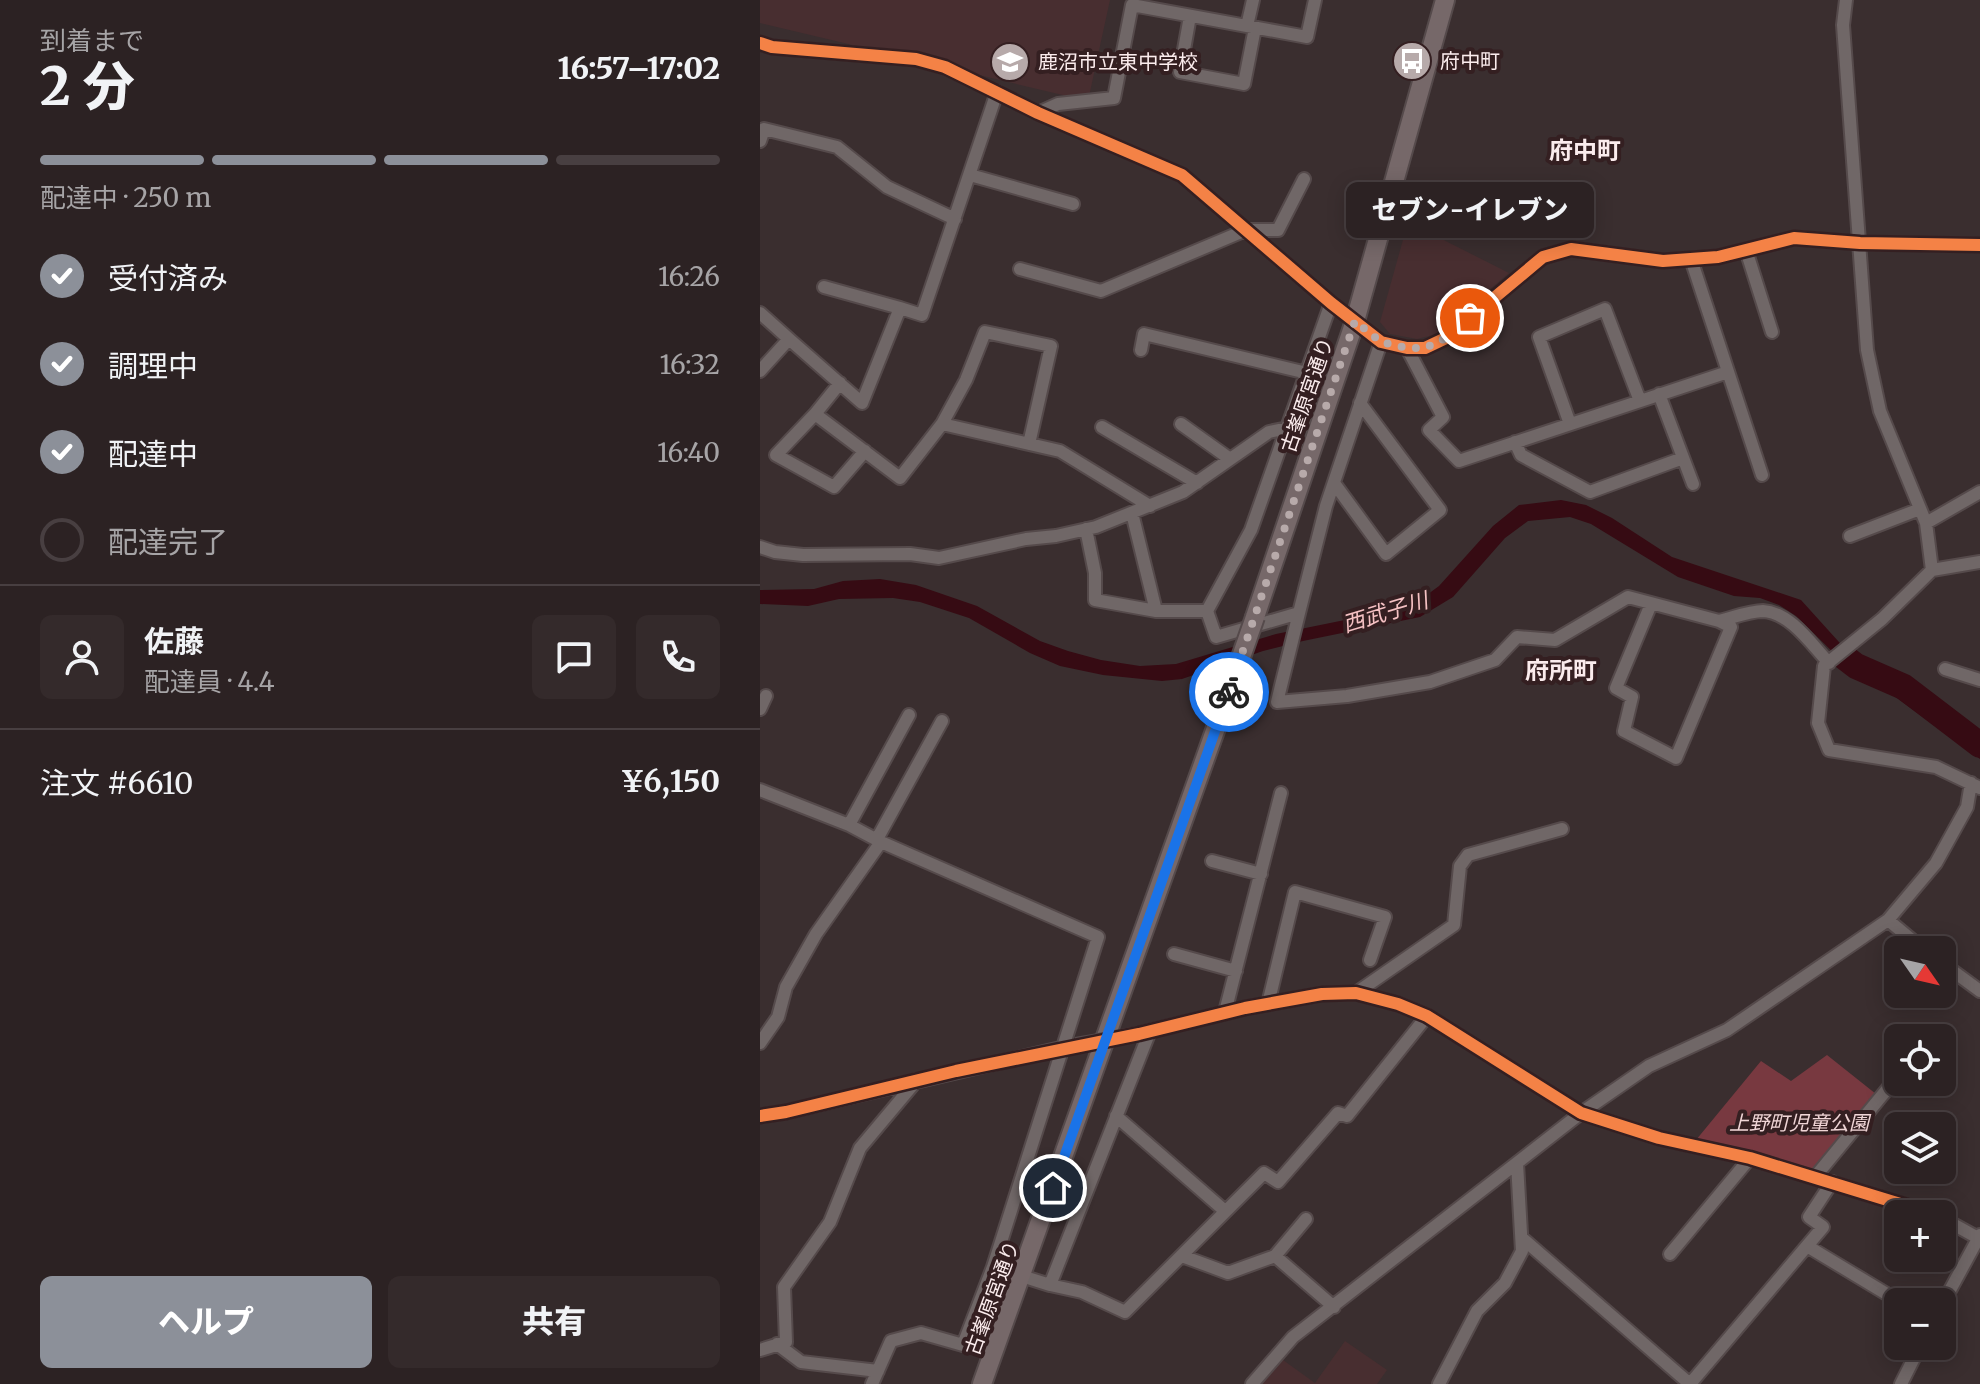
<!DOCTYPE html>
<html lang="ja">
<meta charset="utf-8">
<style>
body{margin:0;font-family:Merriweather,"Noto Sans JP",serif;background:#342a2b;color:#f1f3f6;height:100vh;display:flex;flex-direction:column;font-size:30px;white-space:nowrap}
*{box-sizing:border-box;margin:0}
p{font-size:26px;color:#a6a4a6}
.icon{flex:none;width:44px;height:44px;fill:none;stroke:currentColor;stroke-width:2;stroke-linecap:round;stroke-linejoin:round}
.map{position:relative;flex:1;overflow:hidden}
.details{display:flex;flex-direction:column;background:#2c2223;width:760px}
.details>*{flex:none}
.needle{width:52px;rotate:124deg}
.tools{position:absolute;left:1124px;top:936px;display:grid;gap:16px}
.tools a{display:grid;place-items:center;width:72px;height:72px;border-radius:12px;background:#2c2223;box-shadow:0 4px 20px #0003,0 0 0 2px #483f41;font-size:40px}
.pin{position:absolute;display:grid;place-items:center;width:68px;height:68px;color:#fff;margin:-34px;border:4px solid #fff;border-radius:50%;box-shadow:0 2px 8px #0007}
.courier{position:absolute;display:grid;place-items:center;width:80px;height:80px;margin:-40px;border:6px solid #1a73e8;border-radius:50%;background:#fff;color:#222;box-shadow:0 2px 10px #0007}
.bubble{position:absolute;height:56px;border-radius:12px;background:#2c2223;box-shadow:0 4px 20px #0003,0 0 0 2px #483f41;font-size:26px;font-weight:800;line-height:56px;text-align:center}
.headline em{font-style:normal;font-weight:800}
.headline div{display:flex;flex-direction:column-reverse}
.headline{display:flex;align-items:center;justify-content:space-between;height:136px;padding:0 40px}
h1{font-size:52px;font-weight:800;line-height:60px}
.bar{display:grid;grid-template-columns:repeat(4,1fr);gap:12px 8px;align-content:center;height:96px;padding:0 40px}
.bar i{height:10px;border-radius:6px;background:#483f41}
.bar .current{background:#8c9099}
.bar p{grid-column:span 4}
.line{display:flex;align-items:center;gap:20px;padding:0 40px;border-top:2px solid #483f41}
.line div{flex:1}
.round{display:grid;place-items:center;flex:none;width:84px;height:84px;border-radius:12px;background:#342a2b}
ol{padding:0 40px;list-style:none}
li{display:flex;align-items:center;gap:24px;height:88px}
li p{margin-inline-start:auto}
li .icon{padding:8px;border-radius:50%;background:#8c9099;color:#fff;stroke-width:4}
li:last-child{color:#a6a4a6}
li i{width:44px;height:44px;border:4px solid #483f41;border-radius:50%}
.button{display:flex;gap:16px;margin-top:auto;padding:16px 40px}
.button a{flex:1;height:92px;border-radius:12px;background:#8c9099;color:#fff;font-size:32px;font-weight:800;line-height:92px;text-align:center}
.button a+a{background:#342a2b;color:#f1f3f6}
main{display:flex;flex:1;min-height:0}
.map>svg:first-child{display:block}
</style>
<main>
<section class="details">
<div class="headline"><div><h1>2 分</h1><p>到着まで</p></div><em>16:57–17:02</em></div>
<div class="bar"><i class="current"></i><i class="current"></i><i class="current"></i><i></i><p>配達中 · 250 m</p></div>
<ol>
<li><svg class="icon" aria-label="check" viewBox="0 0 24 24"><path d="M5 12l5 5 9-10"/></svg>受付済み<p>16:26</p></li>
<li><svg class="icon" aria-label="check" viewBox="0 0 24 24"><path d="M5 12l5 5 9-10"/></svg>調理中<p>16:32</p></li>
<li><svg class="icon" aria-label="check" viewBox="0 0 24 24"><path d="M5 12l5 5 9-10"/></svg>配達中<p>16:40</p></li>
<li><i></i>配達完了</li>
</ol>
<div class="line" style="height:144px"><a class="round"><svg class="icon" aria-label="person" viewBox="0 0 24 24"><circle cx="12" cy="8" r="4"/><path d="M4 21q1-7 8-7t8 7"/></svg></a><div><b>佐藤</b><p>配達員 · 4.4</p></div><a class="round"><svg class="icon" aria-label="chat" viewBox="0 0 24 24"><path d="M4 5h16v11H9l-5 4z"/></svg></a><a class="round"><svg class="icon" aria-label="phone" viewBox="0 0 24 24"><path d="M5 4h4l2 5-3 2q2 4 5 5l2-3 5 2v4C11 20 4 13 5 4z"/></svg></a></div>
<div class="line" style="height:104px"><div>注文 #6610</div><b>¥6,150</b></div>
<div class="button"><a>ヘルプ</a><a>共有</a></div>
</section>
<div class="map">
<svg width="1220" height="1384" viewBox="0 0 1220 1384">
<rect width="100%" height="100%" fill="#3a2e2f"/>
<path fill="#482e30" d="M0,0H350L328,101L0,23Z
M648,222L749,273L677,334L657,339L630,334L620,322Z
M585,1341L627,1370L617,1384H502L523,1360L555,1383Z"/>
<path fill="#783940" d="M1067,1055L1116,1094L1062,1161L1052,1171L936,1140L1001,1061L1031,1081Z"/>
<path fill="#360b13" d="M801,500L826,505L852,518L912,557L1041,600L1097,662L1119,678L1144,687L1174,715L1220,739V759L1134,696L1085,664L1036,616L1019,605L1000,598L974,596L918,577L831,524L810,517L768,521L745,538L693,597L660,617L543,641L503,651L422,679L402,681L343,675L300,666L270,653L209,618L160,602L133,598L79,599L48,606L0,604V590L54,589L83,581L120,579L156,585L217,606L280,641L308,651L341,660L380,666L416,664L516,634L634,610L660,600L679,586L733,526L759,505Z"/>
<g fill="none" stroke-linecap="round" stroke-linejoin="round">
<path stroke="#360b13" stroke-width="26" d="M1083,656L1096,666L1144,687L1220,745"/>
<g stroke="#554a4b" stroke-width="16">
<path id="street" d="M1086,0L1083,25L1107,350L1120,411L1166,523L1172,570
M430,16L420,72L484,84L495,28
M487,26L493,0
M0,43L12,47L156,59L185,67L278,113L422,175L571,303L621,342L647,348H665L686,338L783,257L811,249L903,261L958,257L1034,238L1100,243L1220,245
M278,113L298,104L354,98L372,5L547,37L555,0
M0,141L4,129L77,147L127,187L195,219
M210,175L313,204
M986,250L1012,332
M931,259L1002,475
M260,269L341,291L486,230H518L544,179
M571,303L491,530L447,611L456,637L539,613L566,506L621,342
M140,308L162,315L237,92
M0,313L29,339
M647,348L683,417L669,430L699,461L968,372
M381,350L384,334L547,373
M0,371L29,339L102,403L140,308L64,287
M80,383L55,414L140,478L182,424L300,451L390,506
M899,394L933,484
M55,414L16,455L74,487L105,451
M182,424L206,380L225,332L291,346L269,444
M421,424L470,459
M810,424L779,337L845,309L880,401
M342,427L437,483
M755,442L761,455L830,492L923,458
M574,483L626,554L680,510L600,403
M372,513L396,611
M1166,523L1220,492
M326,529L335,573V600L396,611H447
M1090,536L1160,509
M0,547L15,552L43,555L150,554L179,558L266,539L296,536L336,527L423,492L509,432L528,428
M1220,562L1172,570L1122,619L1064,666L1058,723L1069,750L1176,767L1220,788
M539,613L517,702L587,696L670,682L735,660L757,637L795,640L868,597L959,621L971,627L916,758L864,731L872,697L856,688L891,604
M959,621C972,618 989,611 1003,611C1030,612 1052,645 1069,663
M1185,669L1220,680
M0,709L6,696
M0,790L89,825L121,842L338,937L233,1267L290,1285L390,1031
M89,825L149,715
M117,839L182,721
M452,861L501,874
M1128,920L1164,950
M414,954L476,971
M1182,963L1220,991
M596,993L694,925L700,866L708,855L802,829
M508,1004L535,892L625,917L610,960
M465,1012L521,793
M382,1033L485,1008L562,994L596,993L638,1004L667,1016L821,1113L899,1138L990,1158L1173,1214
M0,1043L18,1017L26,987L56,934L121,842
M0,1116L26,1112L305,1047
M356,1116L465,1211
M1055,1177L1138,1076
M1182,1218L1220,1239
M546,1219L515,1256L574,1307
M762,1238L930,1384
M1047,1246L1140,1302
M910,1254L990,1158
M422,1256L468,1273L515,1256
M290,1285L322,1292L365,1312L504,1173L518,1182L578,1113L587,1116L667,1016
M1182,1305L1220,1235
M17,1344L41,1362L118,1371
M0,1350L26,1342L24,1287L70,1222L100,1148L157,1080
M112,1384L131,1341L161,1333L203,1345L233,1267
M492,1384L533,1337L821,1113L889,1066L967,1030L1128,920L1176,863L1207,807L1211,783
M679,1384L717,1311L745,1283L762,1251L757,1163
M930,1384L1063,1227L1049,1217L1072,1182
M1141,1384L1160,1346"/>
</g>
<g stroke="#554a4b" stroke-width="22">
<path id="primary" d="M495,617L595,321L685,0
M222,1384L472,683"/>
</g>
<use href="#street" stroke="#706767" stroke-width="12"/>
<use href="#primary" stroke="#766869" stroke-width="18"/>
<g stroke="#554a4b" stroke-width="16" stroke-linecap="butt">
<path id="street-bridge" d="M316,1045L379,1034"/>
</g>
<g stroke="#554a4b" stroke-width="22" stroke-linecap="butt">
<path id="primary-bridge" d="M472,683L495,617"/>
</g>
<use href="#street-bridge" stroke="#706767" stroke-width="12"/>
<use href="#primary-bridge" stroke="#766869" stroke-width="18"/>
<g stroke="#341f21" stroke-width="17">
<path id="cycleway" d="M0,43L12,47L156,59L185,67L278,113L422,175L571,303L621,342L647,348H665L686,338L783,257L811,249L903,261L958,257L1034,238L1100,243L1220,245
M0,1116L26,1112L196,1071L379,1034L485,1008L562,994L596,993L638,1004L667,1016L821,1113L899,1138L990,1158L1173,1214"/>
</g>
<use href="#cycleway" stroke="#f48246" stroke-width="12"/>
</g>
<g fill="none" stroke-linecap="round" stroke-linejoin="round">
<path stroke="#b7aaaa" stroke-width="8" stroke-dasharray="0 14.4" d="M469,692L595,321L621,342L647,348H665L686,338L710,318"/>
<path stroke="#1a73e8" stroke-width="10" d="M293,1188L469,692"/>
</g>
<defs>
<g id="bus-disc" transform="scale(2)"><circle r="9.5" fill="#b7aaaa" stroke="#341f21"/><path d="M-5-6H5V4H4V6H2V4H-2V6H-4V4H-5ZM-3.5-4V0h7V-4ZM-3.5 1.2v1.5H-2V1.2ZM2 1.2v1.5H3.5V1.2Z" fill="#fff"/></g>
<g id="school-disc" transform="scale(2)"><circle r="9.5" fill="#b7aaaa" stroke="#341f21"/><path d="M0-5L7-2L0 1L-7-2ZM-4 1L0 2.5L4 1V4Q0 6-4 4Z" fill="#fff"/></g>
</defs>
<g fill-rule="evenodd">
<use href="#bus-disc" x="652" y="61"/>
<use href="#school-disc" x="250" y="62"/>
</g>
<g text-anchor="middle" stroke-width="8" stroke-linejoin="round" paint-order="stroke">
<g font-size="20" fill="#fbeced" stroke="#341f21" text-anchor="start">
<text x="680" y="68">府中町</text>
<text x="278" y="69">鹿沼市立東中学校</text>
</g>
<g font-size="20" fill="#fbeced" stroke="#341f21">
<text transform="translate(547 395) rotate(-71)" y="7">古峯原宮通り</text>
<text transform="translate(232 1298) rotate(-70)" y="7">古峯原宮通り</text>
</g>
<g font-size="20" font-style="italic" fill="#f0d5d6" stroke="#341f21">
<text x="1039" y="1130">上野町児童公園</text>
</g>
<g font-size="22" font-style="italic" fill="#f5c1c3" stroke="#341f21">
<text transform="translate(625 612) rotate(-17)" y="8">西武子川</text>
</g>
<g font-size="24" font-weight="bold" fill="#fbeced" stroke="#341f21">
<text x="825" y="159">府中町</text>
<text x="801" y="679">府所町</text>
</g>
</g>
</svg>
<div class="tools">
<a><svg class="needle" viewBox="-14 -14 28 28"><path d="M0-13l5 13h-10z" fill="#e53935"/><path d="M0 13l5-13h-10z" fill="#a6a4a6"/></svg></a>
<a><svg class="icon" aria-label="locate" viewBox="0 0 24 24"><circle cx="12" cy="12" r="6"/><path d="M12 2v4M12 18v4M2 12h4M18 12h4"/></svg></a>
<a><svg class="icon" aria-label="layers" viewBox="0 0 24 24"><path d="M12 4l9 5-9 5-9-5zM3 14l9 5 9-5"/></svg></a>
<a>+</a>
<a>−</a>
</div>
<div class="pin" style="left:710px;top:318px;background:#ea580c"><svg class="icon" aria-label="bag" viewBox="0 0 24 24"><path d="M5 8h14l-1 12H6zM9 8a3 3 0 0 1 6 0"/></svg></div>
<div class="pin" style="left:293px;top:1188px;background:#1f2937"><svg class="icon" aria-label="home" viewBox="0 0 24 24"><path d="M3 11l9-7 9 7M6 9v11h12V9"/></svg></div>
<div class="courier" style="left:469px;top:692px"><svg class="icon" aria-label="bike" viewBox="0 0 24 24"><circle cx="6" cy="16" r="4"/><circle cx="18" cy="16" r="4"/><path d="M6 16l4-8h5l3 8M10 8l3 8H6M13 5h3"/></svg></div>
<div class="bubble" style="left:586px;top:182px;width:248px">セブン-イレブン</div>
</div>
</main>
